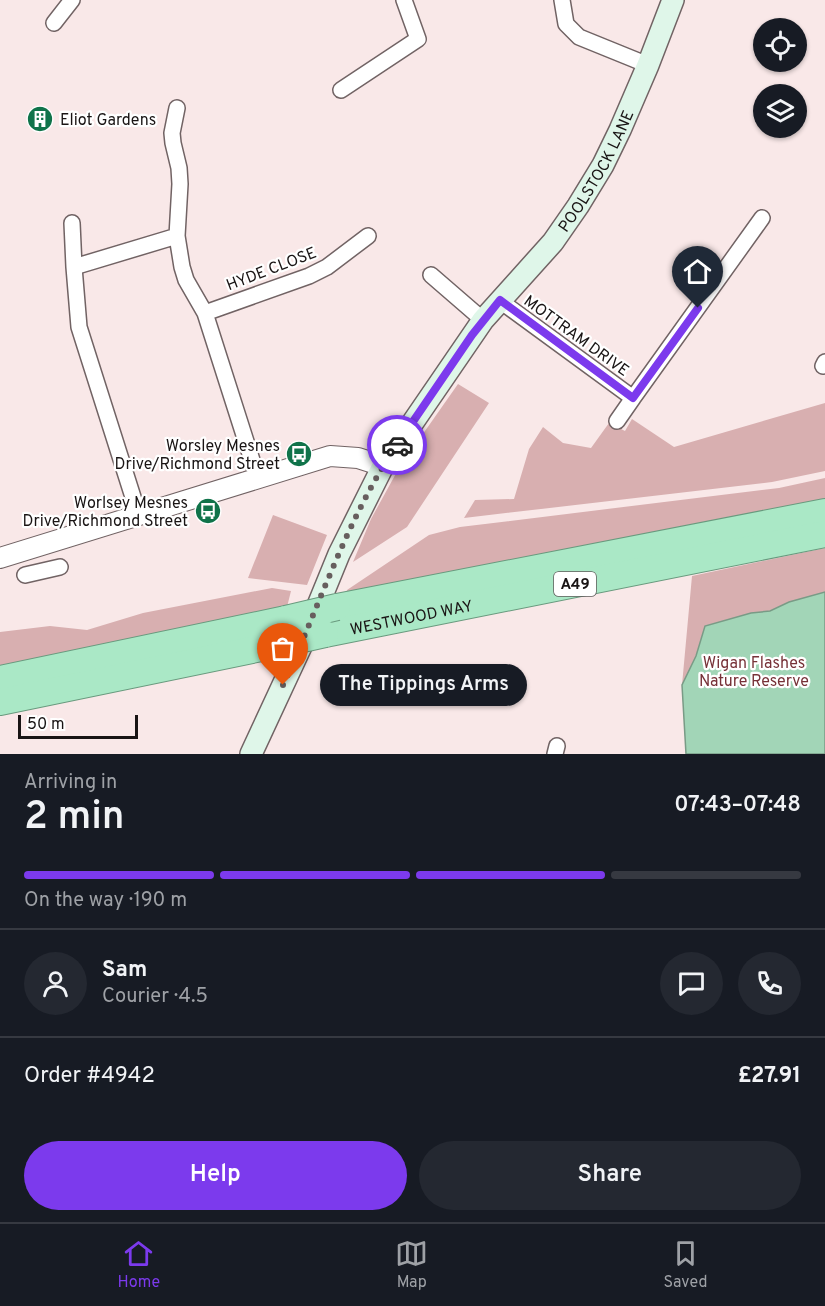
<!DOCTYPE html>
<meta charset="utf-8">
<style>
body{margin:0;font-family:Overpass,sans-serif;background:#242831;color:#f1f3f6;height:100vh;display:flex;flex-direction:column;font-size:22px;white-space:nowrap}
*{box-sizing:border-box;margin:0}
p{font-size:20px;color:#9ea1a6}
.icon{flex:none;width:33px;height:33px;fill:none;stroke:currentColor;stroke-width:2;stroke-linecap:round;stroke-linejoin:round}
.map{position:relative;height:754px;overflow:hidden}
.details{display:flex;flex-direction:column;background:#171b24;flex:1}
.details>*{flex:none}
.fabs{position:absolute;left:753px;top:18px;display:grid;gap:12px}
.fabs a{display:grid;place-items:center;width:54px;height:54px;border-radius:50%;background:#171b24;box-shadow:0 2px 4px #0004;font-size:30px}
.scale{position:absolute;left:18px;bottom:15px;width:120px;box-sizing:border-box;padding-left:6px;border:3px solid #191414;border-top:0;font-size:16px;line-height:21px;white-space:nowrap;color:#191414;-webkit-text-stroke:4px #fff;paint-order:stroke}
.pin{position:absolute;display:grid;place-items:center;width:51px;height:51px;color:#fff;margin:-62px -26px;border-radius:50% 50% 50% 0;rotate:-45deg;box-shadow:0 0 6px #0007}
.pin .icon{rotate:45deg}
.courier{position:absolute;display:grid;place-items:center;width:60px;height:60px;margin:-30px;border:4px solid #7c3aed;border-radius:50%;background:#fff;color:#222;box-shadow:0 2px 8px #0007}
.bubble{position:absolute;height:42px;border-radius:21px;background:#171b24;box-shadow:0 2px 4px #0004;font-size:20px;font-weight:600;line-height:42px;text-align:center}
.head em{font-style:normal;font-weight:600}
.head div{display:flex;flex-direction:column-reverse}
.head{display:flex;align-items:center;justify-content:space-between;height:102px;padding:0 24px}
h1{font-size:39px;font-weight:600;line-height:45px}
.bar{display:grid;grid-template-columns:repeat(4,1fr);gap:9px 6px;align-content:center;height:72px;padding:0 24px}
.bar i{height:8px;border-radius:4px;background:#363941}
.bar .on{background:#7c3aed}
.bar p{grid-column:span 4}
.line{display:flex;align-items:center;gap:15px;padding:0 24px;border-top:2px solid #363941}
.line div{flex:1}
.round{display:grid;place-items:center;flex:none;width:63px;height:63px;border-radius:32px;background:#242831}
.primary-button{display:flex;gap:12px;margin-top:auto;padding:12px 24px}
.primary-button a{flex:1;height:69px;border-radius:36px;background:#7c3aed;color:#fff;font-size:24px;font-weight:600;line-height:69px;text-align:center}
.primary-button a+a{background:#242831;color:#f1f3f6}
.tabs{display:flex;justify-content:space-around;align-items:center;height:84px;border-top:2px solid #363941;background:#171b24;font-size:16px;color:#9ea1a6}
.tabs a{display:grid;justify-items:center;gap:3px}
.tabs .on{color:#7c3aed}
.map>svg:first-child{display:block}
</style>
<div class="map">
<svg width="825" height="754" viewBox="0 0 825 754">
<rect width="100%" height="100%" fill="#f9e8e8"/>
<path fill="#d8afb0" d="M458,384L489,403L407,527L353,562L371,519L399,468Z
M825,403V471L772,482L464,518L475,500L514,499L529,449L543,427L563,443L591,448L609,423L625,431L632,419L674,447Z
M825,478V499L346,598L347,590L429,535L460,527L779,488Z
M273,515L327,535L307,585L248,578Z
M825,548V754H686L682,685L692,576Z
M272,588L291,591L286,611L0,669V632L50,626L87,630L143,613Z"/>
<path fill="#a2d5b7" stroke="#799b86" stroke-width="1.5" d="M825,592V754H686L682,685L696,656L705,626L751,613L770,611L789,602Z"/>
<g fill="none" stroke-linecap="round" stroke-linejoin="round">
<g stroke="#716364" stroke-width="18">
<path id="minor" d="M562,0L566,24L579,37L648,65
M54,23L72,0
M341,90L418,39L404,0
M177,108L172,133L173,143L179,168L180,184L177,236L182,267L186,280L205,313L258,479
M72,223L74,267
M431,275L483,320
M499,300L633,398L762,218
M205,313L309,276L327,267L368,236
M823,366L825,362
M617,421L633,398
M139,516L79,327L74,267L177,236
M25,575L60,567
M555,754L557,746"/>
</g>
<g stroke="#716364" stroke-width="22">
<path id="tertiary" d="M0,558L330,456L358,458L383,466"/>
</g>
<g stroke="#716364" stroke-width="24">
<g id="secondary">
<path id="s1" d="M251,754L303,642L339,554L383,466L483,320L553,242L578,206L603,165L620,130L648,65L673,0"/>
</g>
</g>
<g stroke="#699a7e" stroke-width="28">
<g id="trunk">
<path d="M337,607L825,512"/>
<path id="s2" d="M325,634L825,534"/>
<path d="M0,679L286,619"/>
<path d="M0,702L276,645"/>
</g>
</g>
<use href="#minor" stroke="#fff" stroke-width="15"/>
<use href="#tertiary" stroke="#fff" stroke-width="20"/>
<use href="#secondary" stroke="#dff6e9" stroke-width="21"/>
<use href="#trunk" stroke="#aae8c6" stroke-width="26"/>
<g stroke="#699a7e" stroke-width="28" stroke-linecap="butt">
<path id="trunk-bridge" d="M286,619L337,607
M276,645L325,634"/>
</g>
<use href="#trunk-bridge" stroke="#aae8c6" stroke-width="26"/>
</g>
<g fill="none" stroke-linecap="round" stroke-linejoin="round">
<path stroke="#675e5e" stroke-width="6" stroke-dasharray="0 10.8" d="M283,685C320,605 347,518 397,445"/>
<path stroke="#7c3aed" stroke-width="8" d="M397,445L472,335L500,300L633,398L698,308"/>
</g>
<defs>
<g id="building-disc" transform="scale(1.35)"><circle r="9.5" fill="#10734a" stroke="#fff"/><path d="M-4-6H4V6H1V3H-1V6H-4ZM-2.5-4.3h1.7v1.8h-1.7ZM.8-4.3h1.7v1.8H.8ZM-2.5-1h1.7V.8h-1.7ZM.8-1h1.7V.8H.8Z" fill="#fff"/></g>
<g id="bus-disc" transform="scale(1.35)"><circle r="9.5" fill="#10734a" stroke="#fff"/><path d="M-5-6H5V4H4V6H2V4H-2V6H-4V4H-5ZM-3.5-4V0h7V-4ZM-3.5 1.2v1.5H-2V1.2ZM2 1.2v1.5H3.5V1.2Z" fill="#fff"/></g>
</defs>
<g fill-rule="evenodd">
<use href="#building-disc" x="40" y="119"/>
<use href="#bus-disc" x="299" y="454"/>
<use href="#bus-disc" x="208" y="511"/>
</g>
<g text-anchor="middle" stroke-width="4.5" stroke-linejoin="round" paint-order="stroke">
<rect fill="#fff" stroke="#5e5a5a" stroke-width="1.5" x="554" y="572" width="42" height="24" rx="4.5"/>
<g font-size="15" font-weight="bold" fill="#191414">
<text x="575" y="589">A49</text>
</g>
<g font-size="16" fill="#191414" stroke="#fff" text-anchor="end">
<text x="60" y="125" text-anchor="start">Eliot Gardens</text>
<text x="280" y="451">Worsley Mesnes<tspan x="280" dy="18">Drive/Richmond Street</tspan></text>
<text x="188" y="508">Worlsey Mesnes<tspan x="188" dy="18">Drive/Richmond Street</tspan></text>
</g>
<g font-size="16" fill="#191414" stroke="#fff">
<text dy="6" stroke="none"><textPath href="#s1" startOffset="682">POOLSTOCK LANE</textPath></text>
<text transform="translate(271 268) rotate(-21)" y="6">HYDE CLOSE</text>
<text transform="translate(577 335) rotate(36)" y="6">MOTTRAM DRIVE</text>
<text dy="6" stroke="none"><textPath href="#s2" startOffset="88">WESTWOOD WAY</textPath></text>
</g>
<g font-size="16" fill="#773238" stroke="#fff">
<text x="754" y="668">Wigan Flashes<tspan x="754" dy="18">Nature Reserve</tspan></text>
</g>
</g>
</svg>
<div class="fabs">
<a><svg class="icon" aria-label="locate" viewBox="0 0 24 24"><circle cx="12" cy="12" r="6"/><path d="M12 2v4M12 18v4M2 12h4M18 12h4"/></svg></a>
<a><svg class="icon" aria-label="layers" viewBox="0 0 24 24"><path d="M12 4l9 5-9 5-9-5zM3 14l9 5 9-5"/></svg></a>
</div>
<div class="scale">50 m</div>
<div class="pin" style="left:283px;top:685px;background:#ea580c"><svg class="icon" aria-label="bag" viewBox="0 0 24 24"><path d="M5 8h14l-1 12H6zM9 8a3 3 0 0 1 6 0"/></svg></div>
<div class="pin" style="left:698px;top:308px;background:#1f2937"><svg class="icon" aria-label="home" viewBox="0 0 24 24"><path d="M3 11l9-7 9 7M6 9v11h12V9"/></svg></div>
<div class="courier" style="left:397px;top:445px"><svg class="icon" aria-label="car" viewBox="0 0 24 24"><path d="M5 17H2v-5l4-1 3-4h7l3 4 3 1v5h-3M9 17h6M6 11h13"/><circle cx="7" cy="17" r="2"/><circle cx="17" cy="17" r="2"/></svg></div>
<div class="bubble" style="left:320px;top:664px;width:207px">The Tippings Arms</div>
</div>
<section class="details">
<div class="head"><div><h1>2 min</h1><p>Arriving in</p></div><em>07:43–07:48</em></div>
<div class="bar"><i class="on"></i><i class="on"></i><i class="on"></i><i></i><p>On the way · 190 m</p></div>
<div class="line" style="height:108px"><a class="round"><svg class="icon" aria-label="person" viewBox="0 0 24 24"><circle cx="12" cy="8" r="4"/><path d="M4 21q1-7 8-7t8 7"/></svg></a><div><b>Sam</b><p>Courier · 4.5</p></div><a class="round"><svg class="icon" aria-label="chat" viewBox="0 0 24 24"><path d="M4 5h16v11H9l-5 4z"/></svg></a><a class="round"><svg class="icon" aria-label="phone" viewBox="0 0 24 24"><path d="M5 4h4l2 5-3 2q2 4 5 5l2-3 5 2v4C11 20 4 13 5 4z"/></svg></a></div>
<div class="line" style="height:78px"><div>Order #4942</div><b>£27.91</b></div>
<div class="primary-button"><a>Help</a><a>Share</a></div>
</section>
<nav class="tabs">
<a class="on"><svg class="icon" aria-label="home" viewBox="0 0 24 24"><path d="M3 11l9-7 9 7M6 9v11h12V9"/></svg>Home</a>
<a><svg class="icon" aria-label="map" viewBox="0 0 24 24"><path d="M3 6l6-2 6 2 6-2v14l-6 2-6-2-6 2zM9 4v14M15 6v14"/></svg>Map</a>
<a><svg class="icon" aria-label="saved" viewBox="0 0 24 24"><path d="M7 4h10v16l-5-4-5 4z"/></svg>Saved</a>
</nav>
